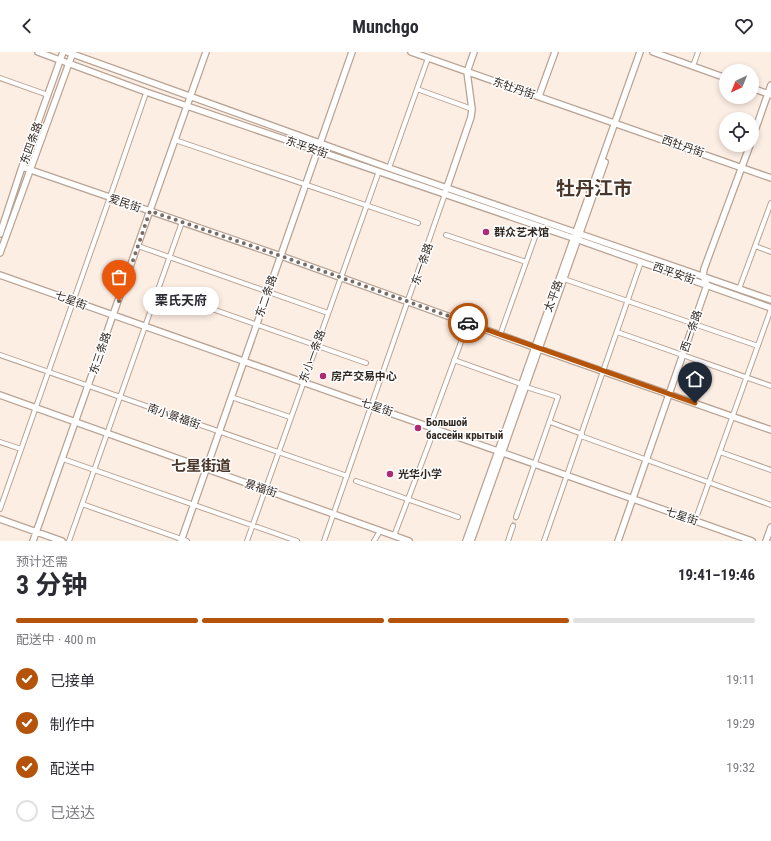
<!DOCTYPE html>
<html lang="zh">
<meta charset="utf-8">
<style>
body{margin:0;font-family:"Roboto Condensed","Noto Sans SC",sans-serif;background:#f2f2f3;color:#2b2b33;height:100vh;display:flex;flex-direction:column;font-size:15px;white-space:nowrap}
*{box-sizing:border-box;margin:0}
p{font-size:13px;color:#7c7c81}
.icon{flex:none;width:22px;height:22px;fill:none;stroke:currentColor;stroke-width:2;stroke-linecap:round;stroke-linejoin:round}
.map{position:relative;height:489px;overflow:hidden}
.sheet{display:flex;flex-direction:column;background:#fff;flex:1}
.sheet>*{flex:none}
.needle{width:26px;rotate:223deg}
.buttons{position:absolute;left:719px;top:12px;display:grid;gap:8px}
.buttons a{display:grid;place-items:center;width:40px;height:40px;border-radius:50%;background:#fff;box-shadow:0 2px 6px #0003;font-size:20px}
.pin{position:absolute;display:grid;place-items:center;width:34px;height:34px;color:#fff;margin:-41px -17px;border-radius:50% 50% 50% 0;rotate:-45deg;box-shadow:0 0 4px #0007}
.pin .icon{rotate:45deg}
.courier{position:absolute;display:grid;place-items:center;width:40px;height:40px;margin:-20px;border:3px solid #b45309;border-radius:50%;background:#fff;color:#222;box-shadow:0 1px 5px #0007}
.bubble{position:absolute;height:28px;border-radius:14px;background:#fff;box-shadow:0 2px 6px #0003;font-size:13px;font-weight:700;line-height:28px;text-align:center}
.overview em{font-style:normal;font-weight:700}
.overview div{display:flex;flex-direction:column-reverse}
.overview{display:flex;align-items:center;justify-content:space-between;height:68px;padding:0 16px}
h1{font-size:26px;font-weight:700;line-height:30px}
.bar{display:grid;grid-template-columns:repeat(4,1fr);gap:6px 4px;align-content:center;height:48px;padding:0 16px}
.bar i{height:5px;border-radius:3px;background:#e1e1e2}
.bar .active{background:#b45309}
.bar p{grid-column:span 4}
ol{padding:0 16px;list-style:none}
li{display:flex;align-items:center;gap:12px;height:44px}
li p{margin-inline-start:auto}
li .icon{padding:4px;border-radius:50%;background:#b45309;color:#fff;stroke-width:4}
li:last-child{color:#7c7c81}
li i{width:22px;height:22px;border:2px solid #e1e1e2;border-radius:50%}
header{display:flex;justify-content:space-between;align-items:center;height:52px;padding:0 16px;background:#fff;font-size:18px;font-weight:700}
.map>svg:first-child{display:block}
</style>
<header><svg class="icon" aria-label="back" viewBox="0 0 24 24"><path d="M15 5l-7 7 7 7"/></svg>Munchgo<svg class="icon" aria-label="heart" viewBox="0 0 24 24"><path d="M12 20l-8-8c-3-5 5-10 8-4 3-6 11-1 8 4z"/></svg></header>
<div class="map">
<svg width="771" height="489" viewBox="0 0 771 489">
<rect width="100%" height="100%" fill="#fdeee4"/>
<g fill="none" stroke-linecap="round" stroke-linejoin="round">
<path stroke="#d4c6bd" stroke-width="4" stroke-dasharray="4 2" stroke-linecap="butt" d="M513,474L516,465"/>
<g stroke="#b8a292" stroke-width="6">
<path id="street" d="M693,14L698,0
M0,26L48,43
M417,37L472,57
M175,88L418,171
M389,116L428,6
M446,183L526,210
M138,194L328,261
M755,194L771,200
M564,227L758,294
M739,237L771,151
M158,238L366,311
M617,280L771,334
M500,283L539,174
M0,303L347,424
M454,308L521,332
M231,345L290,365
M550,370L582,382
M430,374L468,271
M581,384L771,453
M0,390L21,397
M720,400L771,418
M63,407L297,489
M356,429L458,465
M82,452L187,489
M0,457L110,145L145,44
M516,465L558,345L526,335
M695,469L771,257
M394,484L435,376
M69,489L182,170
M247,489L379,119
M324,489L445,142
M374,489L380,479
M508,489L513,474
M544,489L641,210"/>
</g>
<g stroke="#b8a292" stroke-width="8">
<path id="secondary" d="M38,0L146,40L576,187L771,256
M67,0L389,116L771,248
M411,0L771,126
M653,0L726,26
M752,36L771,43
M539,44L555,0
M752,87L771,33
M22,115L281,204L539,297L771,378
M446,138L471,65L472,57L467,20L474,0
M0,182L22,115L63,0
M0,201L73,0
M0,223L752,489
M0,343L409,489
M0,467L62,489
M33,489L206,0
M181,489L352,0
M466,489L640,0
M471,489L605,110
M618,489L707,233L703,224L704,217L750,93
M766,489L771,475"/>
</g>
<use href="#street" stroke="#fff" stroke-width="4"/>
<use href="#secondary" stroke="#fff" stroke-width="5.5"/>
</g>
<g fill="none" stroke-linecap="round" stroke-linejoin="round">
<path stroke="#786d66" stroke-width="4" stroke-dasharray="0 7.2" d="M119,249L150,159L281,204L468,271"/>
<path stroke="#b45309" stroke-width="5" d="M468,271L695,351"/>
</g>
<g fill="#ae2b74" stroke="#fff" stroke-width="1.5">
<circle cx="486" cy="180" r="4"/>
<circle cx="323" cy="324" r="4"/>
<circle cx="418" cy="376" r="4"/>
<circle cx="390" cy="422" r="4"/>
</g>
<g text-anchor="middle" stroke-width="3" stroke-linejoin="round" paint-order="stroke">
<g font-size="11" fill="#312822" stroke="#fff">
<text transform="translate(514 36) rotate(19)" y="4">东牡丹街</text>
<text transform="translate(31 91) rotate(-70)" y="4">东四条路</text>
<text transform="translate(683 94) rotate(19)" y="4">西牡丹街</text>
<text transform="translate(307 95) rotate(19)" y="4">东平安街</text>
<text transform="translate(125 151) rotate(19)" y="4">爱民街</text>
<text transform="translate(422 212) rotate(-71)" y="4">东一条路</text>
<text transform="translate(674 221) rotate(19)" y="4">西平安街</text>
<text transform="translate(266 244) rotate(-71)" y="4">东二条路</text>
<text transform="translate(553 244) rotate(-70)" y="4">太平路</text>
<text transform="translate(71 248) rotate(20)" y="4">七星街</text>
<text transform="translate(691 279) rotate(-71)" y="4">西一条路</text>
<text transform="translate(100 301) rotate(-71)" y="4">东三条路</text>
<text transform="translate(312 304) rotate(-70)" y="4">东小一条路</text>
<text transform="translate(377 355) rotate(19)" y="4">七星街</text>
<text transform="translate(174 364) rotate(19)" y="4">南小景福街</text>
<text transform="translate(261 436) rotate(19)" y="4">景福街</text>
<text transform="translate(682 464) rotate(19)" y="4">七星街</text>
</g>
<g font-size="11" font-weight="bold" fill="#312822" stroke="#fff" text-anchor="start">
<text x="494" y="184">群众艺术馆</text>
<text x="331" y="328">房产交易中心</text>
<text x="426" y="374">Большой<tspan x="426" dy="13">бассейн крытый</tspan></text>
<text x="398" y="426">光华小学</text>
</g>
<g font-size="15" font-weight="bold" fill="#493629" stroke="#fff">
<text x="201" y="419">七星街道</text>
</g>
<g font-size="19" font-weight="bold" fill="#493629" stroke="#fff">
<text x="594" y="143">牡丹江市</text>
</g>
</g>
</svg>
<div class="buttons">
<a><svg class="needle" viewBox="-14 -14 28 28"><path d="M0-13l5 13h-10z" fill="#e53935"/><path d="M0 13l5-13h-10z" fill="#7c7c81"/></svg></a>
<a><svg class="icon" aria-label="locate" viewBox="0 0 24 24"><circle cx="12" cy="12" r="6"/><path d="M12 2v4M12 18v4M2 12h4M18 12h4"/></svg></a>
</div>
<div class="pin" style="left:119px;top:249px;background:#ea580c"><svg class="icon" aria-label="bag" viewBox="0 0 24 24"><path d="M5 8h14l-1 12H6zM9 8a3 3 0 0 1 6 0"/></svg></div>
<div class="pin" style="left:695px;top:351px;background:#1f2937"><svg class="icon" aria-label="home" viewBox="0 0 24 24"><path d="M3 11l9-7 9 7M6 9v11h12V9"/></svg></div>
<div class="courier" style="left:468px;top:271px"><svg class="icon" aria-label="car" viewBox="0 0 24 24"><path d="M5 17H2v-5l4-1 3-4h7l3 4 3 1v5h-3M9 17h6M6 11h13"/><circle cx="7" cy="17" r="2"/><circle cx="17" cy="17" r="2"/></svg></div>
<div class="bubble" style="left:143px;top:235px;width:76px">栗氏天府</div>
</div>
<section class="sheet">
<div class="overview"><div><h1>3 分钟</h1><p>预计还需</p></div><em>19:41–19:46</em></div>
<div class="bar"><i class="active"></i><i class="active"></i><i class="active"></i><i></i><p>配送中 · 400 m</p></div>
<ol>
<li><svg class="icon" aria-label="check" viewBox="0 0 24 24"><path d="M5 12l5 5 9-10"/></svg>已接单<p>19:11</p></li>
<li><svg class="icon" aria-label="check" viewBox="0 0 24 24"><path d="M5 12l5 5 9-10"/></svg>制作中<p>19:29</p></li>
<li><svg class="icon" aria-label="check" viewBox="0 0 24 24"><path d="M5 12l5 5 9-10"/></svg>配送中<p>19:32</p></li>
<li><i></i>已送达</li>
</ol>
</section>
